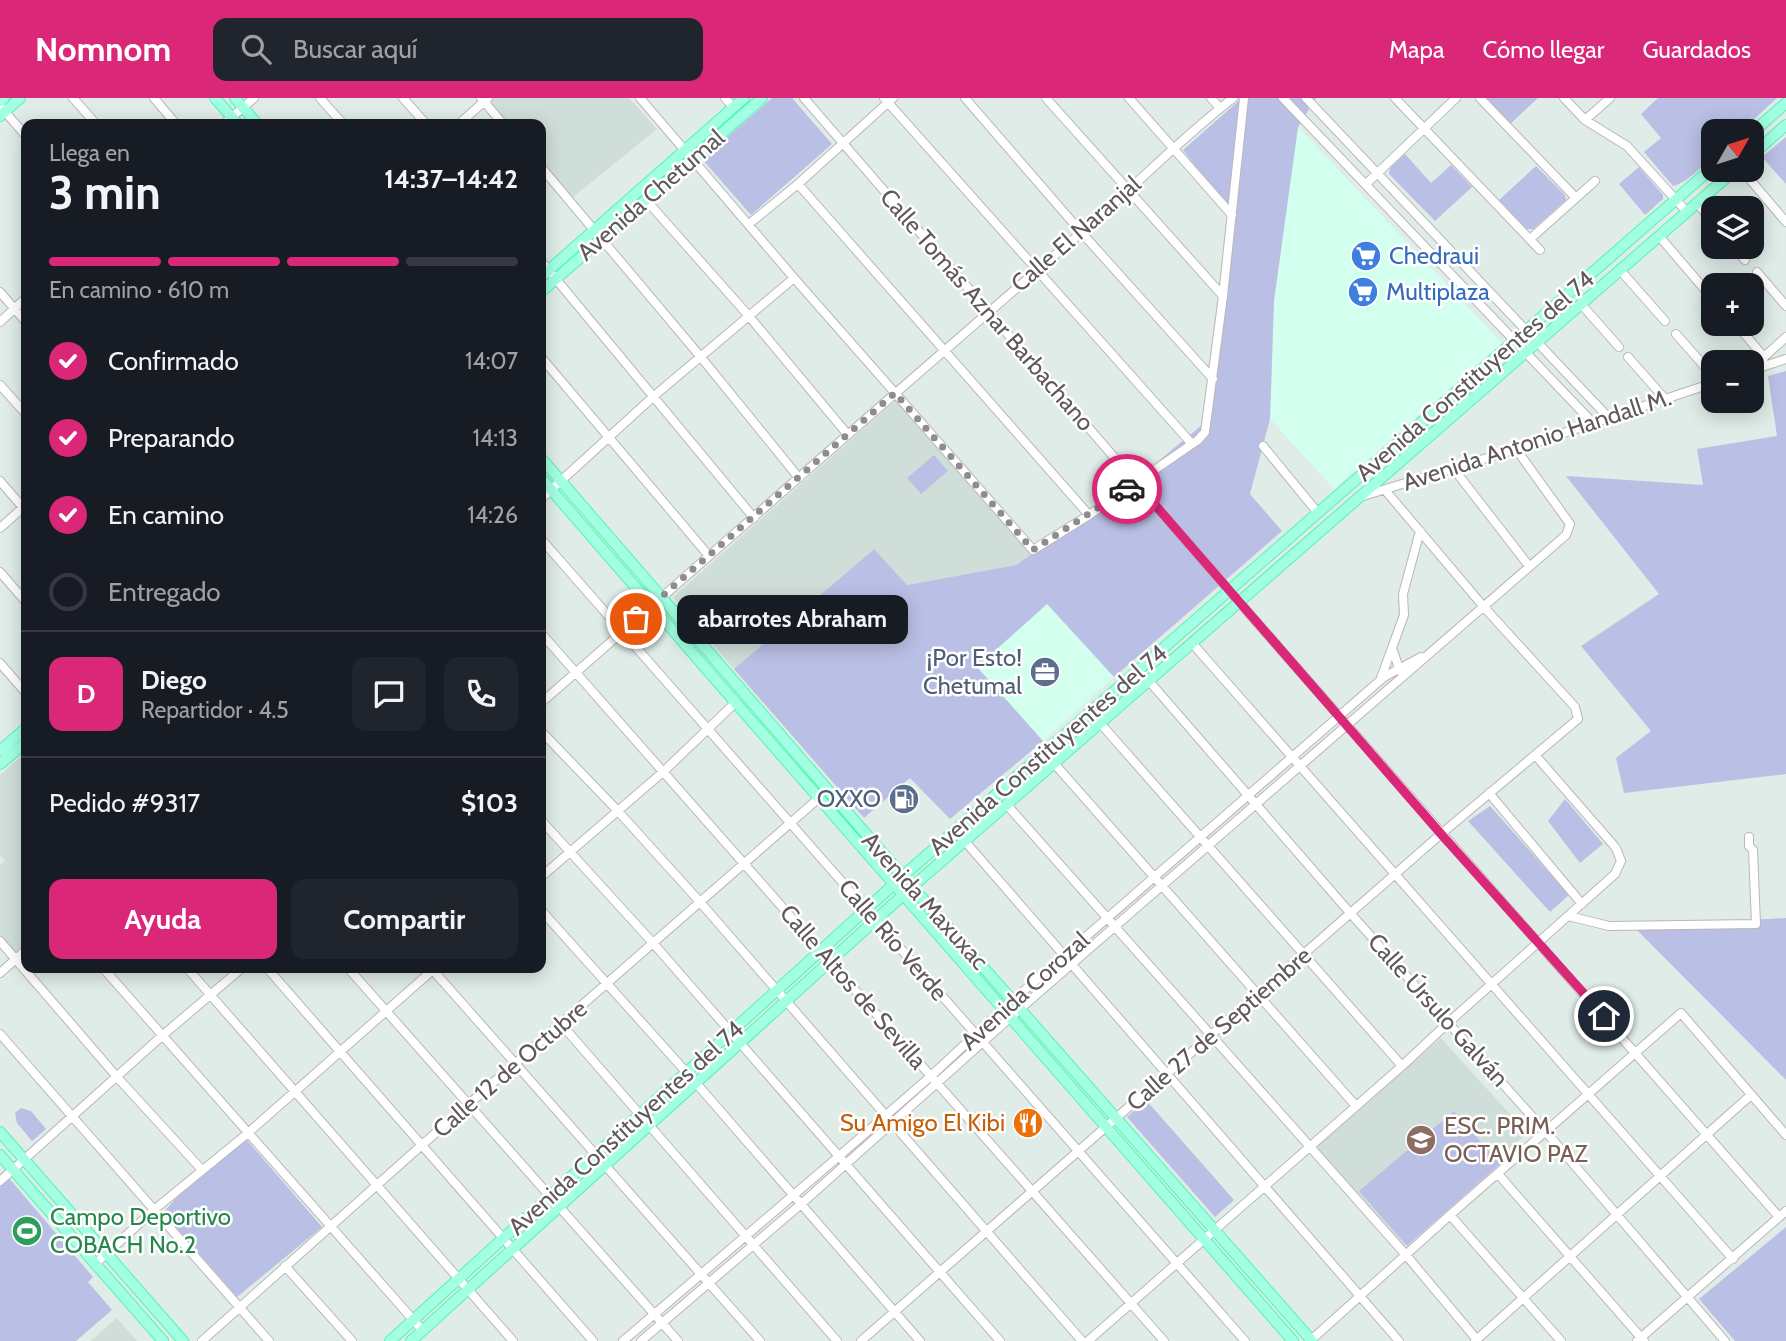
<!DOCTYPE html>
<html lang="es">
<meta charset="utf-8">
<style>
body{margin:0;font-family:Cabin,sans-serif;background:#20242c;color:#f1f3f6;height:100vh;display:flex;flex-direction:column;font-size:26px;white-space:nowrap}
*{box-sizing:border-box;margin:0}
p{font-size:23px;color:#9ea1a6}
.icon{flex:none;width:38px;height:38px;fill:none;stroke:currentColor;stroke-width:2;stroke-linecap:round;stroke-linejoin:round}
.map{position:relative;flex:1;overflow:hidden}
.details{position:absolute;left:21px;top:21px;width:525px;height:854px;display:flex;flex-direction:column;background:#171b24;border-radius:14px;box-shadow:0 4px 18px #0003}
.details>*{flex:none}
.needle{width:46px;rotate:51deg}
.controls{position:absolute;left:1701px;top:21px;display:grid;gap:14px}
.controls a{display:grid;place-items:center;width:63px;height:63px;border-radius:14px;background:#171b24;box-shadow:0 4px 18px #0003;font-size:35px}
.pin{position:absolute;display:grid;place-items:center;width:60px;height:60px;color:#fff;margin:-30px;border:4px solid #fff;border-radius:50%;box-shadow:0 2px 7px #0007}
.courier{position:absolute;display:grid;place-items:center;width:70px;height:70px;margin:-35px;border:5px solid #db2777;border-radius:50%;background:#fff;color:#222;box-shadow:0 2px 9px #0007}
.bubble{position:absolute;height:49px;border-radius:14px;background:#171b24;box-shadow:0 4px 18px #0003;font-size:23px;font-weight:700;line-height:49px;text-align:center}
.overview em{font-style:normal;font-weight:700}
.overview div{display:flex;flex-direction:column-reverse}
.overview{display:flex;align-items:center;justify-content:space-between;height:119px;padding:0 28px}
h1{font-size:46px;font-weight:700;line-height:52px}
.bar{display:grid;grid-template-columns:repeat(4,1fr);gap:10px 7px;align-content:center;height:84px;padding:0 28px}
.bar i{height:9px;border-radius:5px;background:#363941}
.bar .selected{background:#db2777}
.bar p{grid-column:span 4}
.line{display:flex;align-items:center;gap:18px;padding:0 28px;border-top:2px solid #363941}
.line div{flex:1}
.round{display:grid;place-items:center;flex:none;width:74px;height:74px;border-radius:14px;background:#20242c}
ol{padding:0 28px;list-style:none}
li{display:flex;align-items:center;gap:21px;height:77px}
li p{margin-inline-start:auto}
li .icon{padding:7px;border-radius:50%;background:#db2777;color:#fff;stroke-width:4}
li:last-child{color:#9ea1a6}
li i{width:38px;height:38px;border:4px solid #363941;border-radius:50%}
.button{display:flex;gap:14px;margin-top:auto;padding:14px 28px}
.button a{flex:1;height:80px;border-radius:14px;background:#db2777;color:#fff;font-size:28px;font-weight:700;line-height:80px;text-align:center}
.button a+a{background:#20242c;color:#f1f3f6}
header{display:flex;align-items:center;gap:42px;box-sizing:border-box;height:98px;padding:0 35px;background:#db2777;color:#fff}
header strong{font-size:33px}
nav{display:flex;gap:38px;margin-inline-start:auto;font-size:24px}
.search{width:490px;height:63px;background:#20242c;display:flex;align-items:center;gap:18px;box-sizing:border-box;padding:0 24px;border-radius:14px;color:#9ea1a6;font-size:26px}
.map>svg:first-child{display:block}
</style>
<header>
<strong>Nomnom</strong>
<div class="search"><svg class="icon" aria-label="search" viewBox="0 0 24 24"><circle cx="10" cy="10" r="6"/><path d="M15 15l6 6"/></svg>Buscar aquí</div>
<nav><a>Mapa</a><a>Cómo llegar</a><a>Guardados</a></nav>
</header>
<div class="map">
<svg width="1786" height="1243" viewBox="0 0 1786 1243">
<rect width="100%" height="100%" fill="#dfece8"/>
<path fill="#d2ffee" d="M1298,29L1502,245L1334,391L1270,321L1274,203Z
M1047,505L1114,579L1043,643L977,569Z"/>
<path fill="#d0ded9" d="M492,0H629L657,31L572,100L541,65V26H507L488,4Z
M896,302L1032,456L1016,467L906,487L874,451L734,571L673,499Z
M26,654V845L15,855L0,837V767L5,763L0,757V677Z
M1441,940L1527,1035L1402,1150L1314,1050Z
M117,1220L137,1243H90Z"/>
<path fill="#bac0e5" d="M772,0H792L832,46L751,117L702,61Z
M1242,0H1316L1298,29L1274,203L1270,321L1250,396L1282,433L1114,579L1047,506L977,569L1043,643L950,721L910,680L864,720L734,571L874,451L907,487L1016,467L1125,391L1203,326L1230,114L1183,52Z
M1485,0H1538L1510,26Z
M1658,0H1777L1741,33H1713V58C1701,69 1688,84 1673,88L1644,54L1661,40L1641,16Z
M1786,39V86L1762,59Z
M1405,56L1431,85L1451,67L1472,89L1435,123L1389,76L1390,70Z
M1536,68L1565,97L1566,102L1533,131H1527L1499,102Z
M1639,69L1663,97V101L1645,117L1619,86Z
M1786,273V676L1624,695L1616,660L1651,633L1581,548L1659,496L1566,378L1703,387L1697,351L1777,338L1768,278Z
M934,357L948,373L921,396L907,380Z
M1565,701L1603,746L1580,765L1548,723Z
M1490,708L1569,797L1550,814L1468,723Z
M1786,820V982L1634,829Z
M1146,1002L1234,1102L1215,1119L1127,1019Z
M21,1010L31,1013L46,1031L32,1043L17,1025L15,1015Z
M1454,1013L1500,1066L1407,1148L1359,1093Z
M246,1041L322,1129L237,1199L163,1115L197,1076Z
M8,1079L93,1179L88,1184L112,1212L76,1243H0V1087Z
M1786,1129V1243H1735L1699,1201Z"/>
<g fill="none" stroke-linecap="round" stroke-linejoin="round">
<g stroke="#bdb5b9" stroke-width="10">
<path id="minor" d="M73,0L96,26
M154,0L176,26
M320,0L343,26
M403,0L426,26
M481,0L503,26
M640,0L794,180L1033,452L1089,417L1198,342L1205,334L1223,198L1244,0
M725,0L733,9
M804,0L1239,504L1779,1119
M884,0L1192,346
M965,0L1081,134L1213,281
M1046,0L1223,198
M1129,0L1232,117
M1211,0L1220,10
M1283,0L1592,324
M1306,0L1608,319
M1395,0L1540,152
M1480,0L1576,100
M1564,0L1585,22L1627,48L1687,114
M0,8L26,38
M1585,22L1610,0
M224,26L254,0
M459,26L488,0
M541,69L700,258L799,380
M1742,72L1786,124
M798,86L1089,417
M1366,86L1456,0
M646,102L748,217L848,337
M1697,105L1713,124
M749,126L798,86L893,0
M1659,138L1706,193
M1530,141L1595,83
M1734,149L1745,162
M541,163L754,420
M1620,172L1665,223
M1757,174L1786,208
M0,194L26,224
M1581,206L1619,249
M0,224L26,200
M1736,226L1764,259
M1676,236L1713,278
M541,259L709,458
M1628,259L1665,301
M1761,269L1764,259L1786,239
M1752,272L1786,261
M0,287L26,316
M1263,348L1318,415
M1453,370L1529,468
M0,383L26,413
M1363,398L1516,351L1713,285
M541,401L654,298L794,180
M0,430L26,407
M541,441L1245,1243
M0,474L26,504
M541,535L1164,1243
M1192,545L1733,1161
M0,565L26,595
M1400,573L1392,550L1404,517L1403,496L1420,433
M1381,580L1392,550
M1149,583L1351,816L1546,1034L1725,1243
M541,605C721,448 901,289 1083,133C1134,89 1180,41 1233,0
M1100,625L1402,968
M541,633L617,712L700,804L1082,1243
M1045,655L1356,1008
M1489,695L1582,806
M1007,707L1406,1157L1478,1243
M541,722L653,845L1000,1243
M956,733L1399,1243
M541,779L663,674L735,605
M541,812L696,985L920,1243
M1568,818L1609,828L1756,826L1753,752L1749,748V739
M0,843L117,979L202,1072
M103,870L423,1233
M187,870L513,1243
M267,870L593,1243
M348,870L678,1243
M431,870L760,1243
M0,875L26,852
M562,927L837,1243
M0,936L269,1243
M1498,1076L1644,1243
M0,1083L163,937L242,870
M1450,1117L1561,1243
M95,1166L155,1111L248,1035L435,870
M285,1168L352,1243
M202,1243L423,1046L819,700
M623,1243L838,1059L931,978L1004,910L1384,579L1421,559
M641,1243L800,1107L1021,910L1566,437L1570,426L1516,351
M861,1243L1441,736L1578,621L1575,609L1483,508L1385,392
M1088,1243L1402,968L1449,924L1615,776L1621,763L1616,750L1536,658
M1310,1243L1450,1117L1681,915L1786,1037
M1475,1243L1751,997
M1637,1243L1786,1113"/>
</g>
<g stroke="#4ff6af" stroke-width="12">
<path id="major" d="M215,0L238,26
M235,0L257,26
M0,3L4,0
M0,18L20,0
M1752,35L1786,5
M1752,57L1786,27
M541,179L744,0
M541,194L762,0
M541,360L866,736L1312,1243
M541,380C790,669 1042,955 1293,1243
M0,653L26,630
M0,666L26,644
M0,1034L183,1243
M0,1057L163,1243
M390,1243L903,778L1713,69
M411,1243L913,788L1735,72"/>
</g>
<use href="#minor" stroke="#fff" stroke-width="8"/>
<use href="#major" stroke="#a2ffe3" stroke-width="10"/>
</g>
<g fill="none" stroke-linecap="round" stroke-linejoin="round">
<path stroke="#8d8c8e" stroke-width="7" stroke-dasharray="0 12.6" d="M636,521L895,295L1033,452L1127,391"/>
<path stroke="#db2777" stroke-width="9" d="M1127,391L1136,385L1441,736L1604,918"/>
</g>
<defs>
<g id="supermarket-disc" transform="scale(1.575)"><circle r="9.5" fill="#3f7fe0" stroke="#fff"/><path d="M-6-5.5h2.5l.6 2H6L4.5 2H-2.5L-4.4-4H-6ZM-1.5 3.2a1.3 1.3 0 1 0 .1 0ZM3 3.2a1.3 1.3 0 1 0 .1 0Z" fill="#fff"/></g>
<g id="office-disc" transform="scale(1.575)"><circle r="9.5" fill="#5c6f8a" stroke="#fff"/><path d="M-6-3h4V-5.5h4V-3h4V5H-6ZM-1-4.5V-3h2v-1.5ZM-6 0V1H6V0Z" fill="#fff"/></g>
<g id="fuel-disc" transform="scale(1.575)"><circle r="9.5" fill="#5c6f8a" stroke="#fff"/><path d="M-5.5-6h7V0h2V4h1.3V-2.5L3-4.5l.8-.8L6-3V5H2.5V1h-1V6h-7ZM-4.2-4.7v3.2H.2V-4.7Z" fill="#fff"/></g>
<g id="restaurant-disc" transform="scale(1.575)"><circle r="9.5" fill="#e8710a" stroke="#fff"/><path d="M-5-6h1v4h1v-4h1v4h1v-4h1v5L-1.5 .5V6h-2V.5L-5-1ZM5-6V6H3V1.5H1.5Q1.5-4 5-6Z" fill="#fff"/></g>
<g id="school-disc" transform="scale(1.575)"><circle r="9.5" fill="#8d6e63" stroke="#fff"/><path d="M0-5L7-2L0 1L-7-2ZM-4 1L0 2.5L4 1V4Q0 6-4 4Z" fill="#fff"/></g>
<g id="stadium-disc" transform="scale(1.575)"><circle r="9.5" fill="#2e9e5b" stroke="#fff"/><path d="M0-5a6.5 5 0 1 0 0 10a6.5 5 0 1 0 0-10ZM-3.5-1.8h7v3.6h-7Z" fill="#fff"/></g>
</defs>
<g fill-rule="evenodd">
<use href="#supermarket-disc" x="1366" y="158"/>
<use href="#supermarket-disc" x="1363" y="194"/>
<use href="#office-disc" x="1045" y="574"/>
<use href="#fuel-disc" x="904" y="701"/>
<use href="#restaurant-disc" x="1028" y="1025"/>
<use href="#school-disc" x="1421" y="1042"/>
<use href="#stadium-disc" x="27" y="1133"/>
</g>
<g text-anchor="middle" stroke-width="5" stroke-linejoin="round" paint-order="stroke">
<g font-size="24" fill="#61585e" stroke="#fff">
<text transform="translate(651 97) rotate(-41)" y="8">Avenida Chetumal</text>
<text transform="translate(1076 136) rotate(-41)" y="8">Calle El Naranjal</text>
<text transform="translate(987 212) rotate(49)" y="8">Calle Tomás Aznar Barbachano</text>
<text transform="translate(1475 278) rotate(-41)" y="8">Avenida Constituyentes del 74</text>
<text transform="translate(1537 342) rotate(-18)" y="8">Avenida Antonio Handall M.</text>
<text transform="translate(1048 652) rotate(-41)" y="8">Avenida Constituyentes del 74</text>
<text transform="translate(925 803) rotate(48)" y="8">Avenida Maxuxac</text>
<text transform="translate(893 842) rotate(49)" y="8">Calle Río Verde</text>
<text transform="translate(853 889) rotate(49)" y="8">Calle Altos de Sevilla</text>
<text transform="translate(1025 893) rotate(-42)" y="8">Avenida Corozal</text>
<text transform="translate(1438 912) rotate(48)" y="8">Calle Úrsulo Galván</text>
<text transform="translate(1219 931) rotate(-41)" y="8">Calle 27 de Septiembre</text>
<text transform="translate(510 971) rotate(-41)" y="8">Calle 12 de Octubre</text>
<text transform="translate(626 1030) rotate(-42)" y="8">Avenida Constituyentes del 74</text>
</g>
<g font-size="24" fill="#366cbe" stroke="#fff" text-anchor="start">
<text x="1389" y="166">Chedraui</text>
<text x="1386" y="202">Multiplaza</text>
</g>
<g font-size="24" fill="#4e5e75" stroke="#fff" text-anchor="end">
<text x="1022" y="568">¡Por Esto!<tspan x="1022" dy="28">Chetumal</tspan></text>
<text x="881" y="709">OXXO</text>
</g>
<g font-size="24" fill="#c56008" stroke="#fff" text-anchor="end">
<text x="1005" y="1033">Su Amigo El Kibi</text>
</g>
<g font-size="24" fill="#785e54" stroke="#fff" text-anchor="start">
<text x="1444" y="1036">ESC. PRIM.<tspan x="1444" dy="28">OCTAVIO PAZ</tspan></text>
</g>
<g font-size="24" fill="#27864d" stroke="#fff" text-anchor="start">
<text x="50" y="1127">Campo Deportivo<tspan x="50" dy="28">COBACH No.2</tspan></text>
</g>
</g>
</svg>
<div class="controls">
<a><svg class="needle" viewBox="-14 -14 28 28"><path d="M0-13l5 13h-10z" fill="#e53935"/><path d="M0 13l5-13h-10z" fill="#9ea1a6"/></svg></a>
<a><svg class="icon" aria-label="layers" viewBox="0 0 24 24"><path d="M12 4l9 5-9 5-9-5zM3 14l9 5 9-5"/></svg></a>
<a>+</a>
<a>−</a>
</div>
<div class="pin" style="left:636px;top:521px;background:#ea580c"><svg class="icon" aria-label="bag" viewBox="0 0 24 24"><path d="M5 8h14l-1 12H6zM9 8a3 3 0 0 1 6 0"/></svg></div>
<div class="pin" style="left:1604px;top:918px;background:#1f2937"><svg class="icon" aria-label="home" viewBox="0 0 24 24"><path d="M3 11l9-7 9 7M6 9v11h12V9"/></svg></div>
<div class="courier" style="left:1127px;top:391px"><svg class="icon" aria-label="car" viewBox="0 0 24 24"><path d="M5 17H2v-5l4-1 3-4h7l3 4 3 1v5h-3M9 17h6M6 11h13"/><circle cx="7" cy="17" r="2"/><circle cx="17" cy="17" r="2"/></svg></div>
<div class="bubble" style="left:677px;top:497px;width:231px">abarrotes Abraham</div>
<section class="details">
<div class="overview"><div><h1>3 min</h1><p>Llega en</p></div><em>14:37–14:42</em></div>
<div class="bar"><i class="selected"></i><i class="selected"></i><i class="selected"></i><i></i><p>En camino · 610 m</p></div>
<ol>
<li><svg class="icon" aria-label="check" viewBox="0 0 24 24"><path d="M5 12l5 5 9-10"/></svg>Confirmado<p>14:07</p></li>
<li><svg class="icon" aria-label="check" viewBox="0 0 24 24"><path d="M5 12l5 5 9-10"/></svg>Preparando<p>14:13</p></li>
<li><svg class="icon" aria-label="check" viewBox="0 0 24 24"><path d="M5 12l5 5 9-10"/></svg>En camino<p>14:26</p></li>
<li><i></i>Entregado</li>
</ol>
<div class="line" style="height:126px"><b class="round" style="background:#db2777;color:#fff">D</b><div><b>Diego</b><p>Repartidor · 4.5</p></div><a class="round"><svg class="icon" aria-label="chat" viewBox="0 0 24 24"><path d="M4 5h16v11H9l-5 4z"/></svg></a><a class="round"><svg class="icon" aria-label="phone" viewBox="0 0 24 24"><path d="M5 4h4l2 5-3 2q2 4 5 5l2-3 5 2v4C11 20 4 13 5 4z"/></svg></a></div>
<div class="line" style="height:91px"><div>Pedido #9317</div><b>$103</b></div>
<div class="button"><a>Ayuda</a><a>Compartir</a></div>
</section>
</div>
